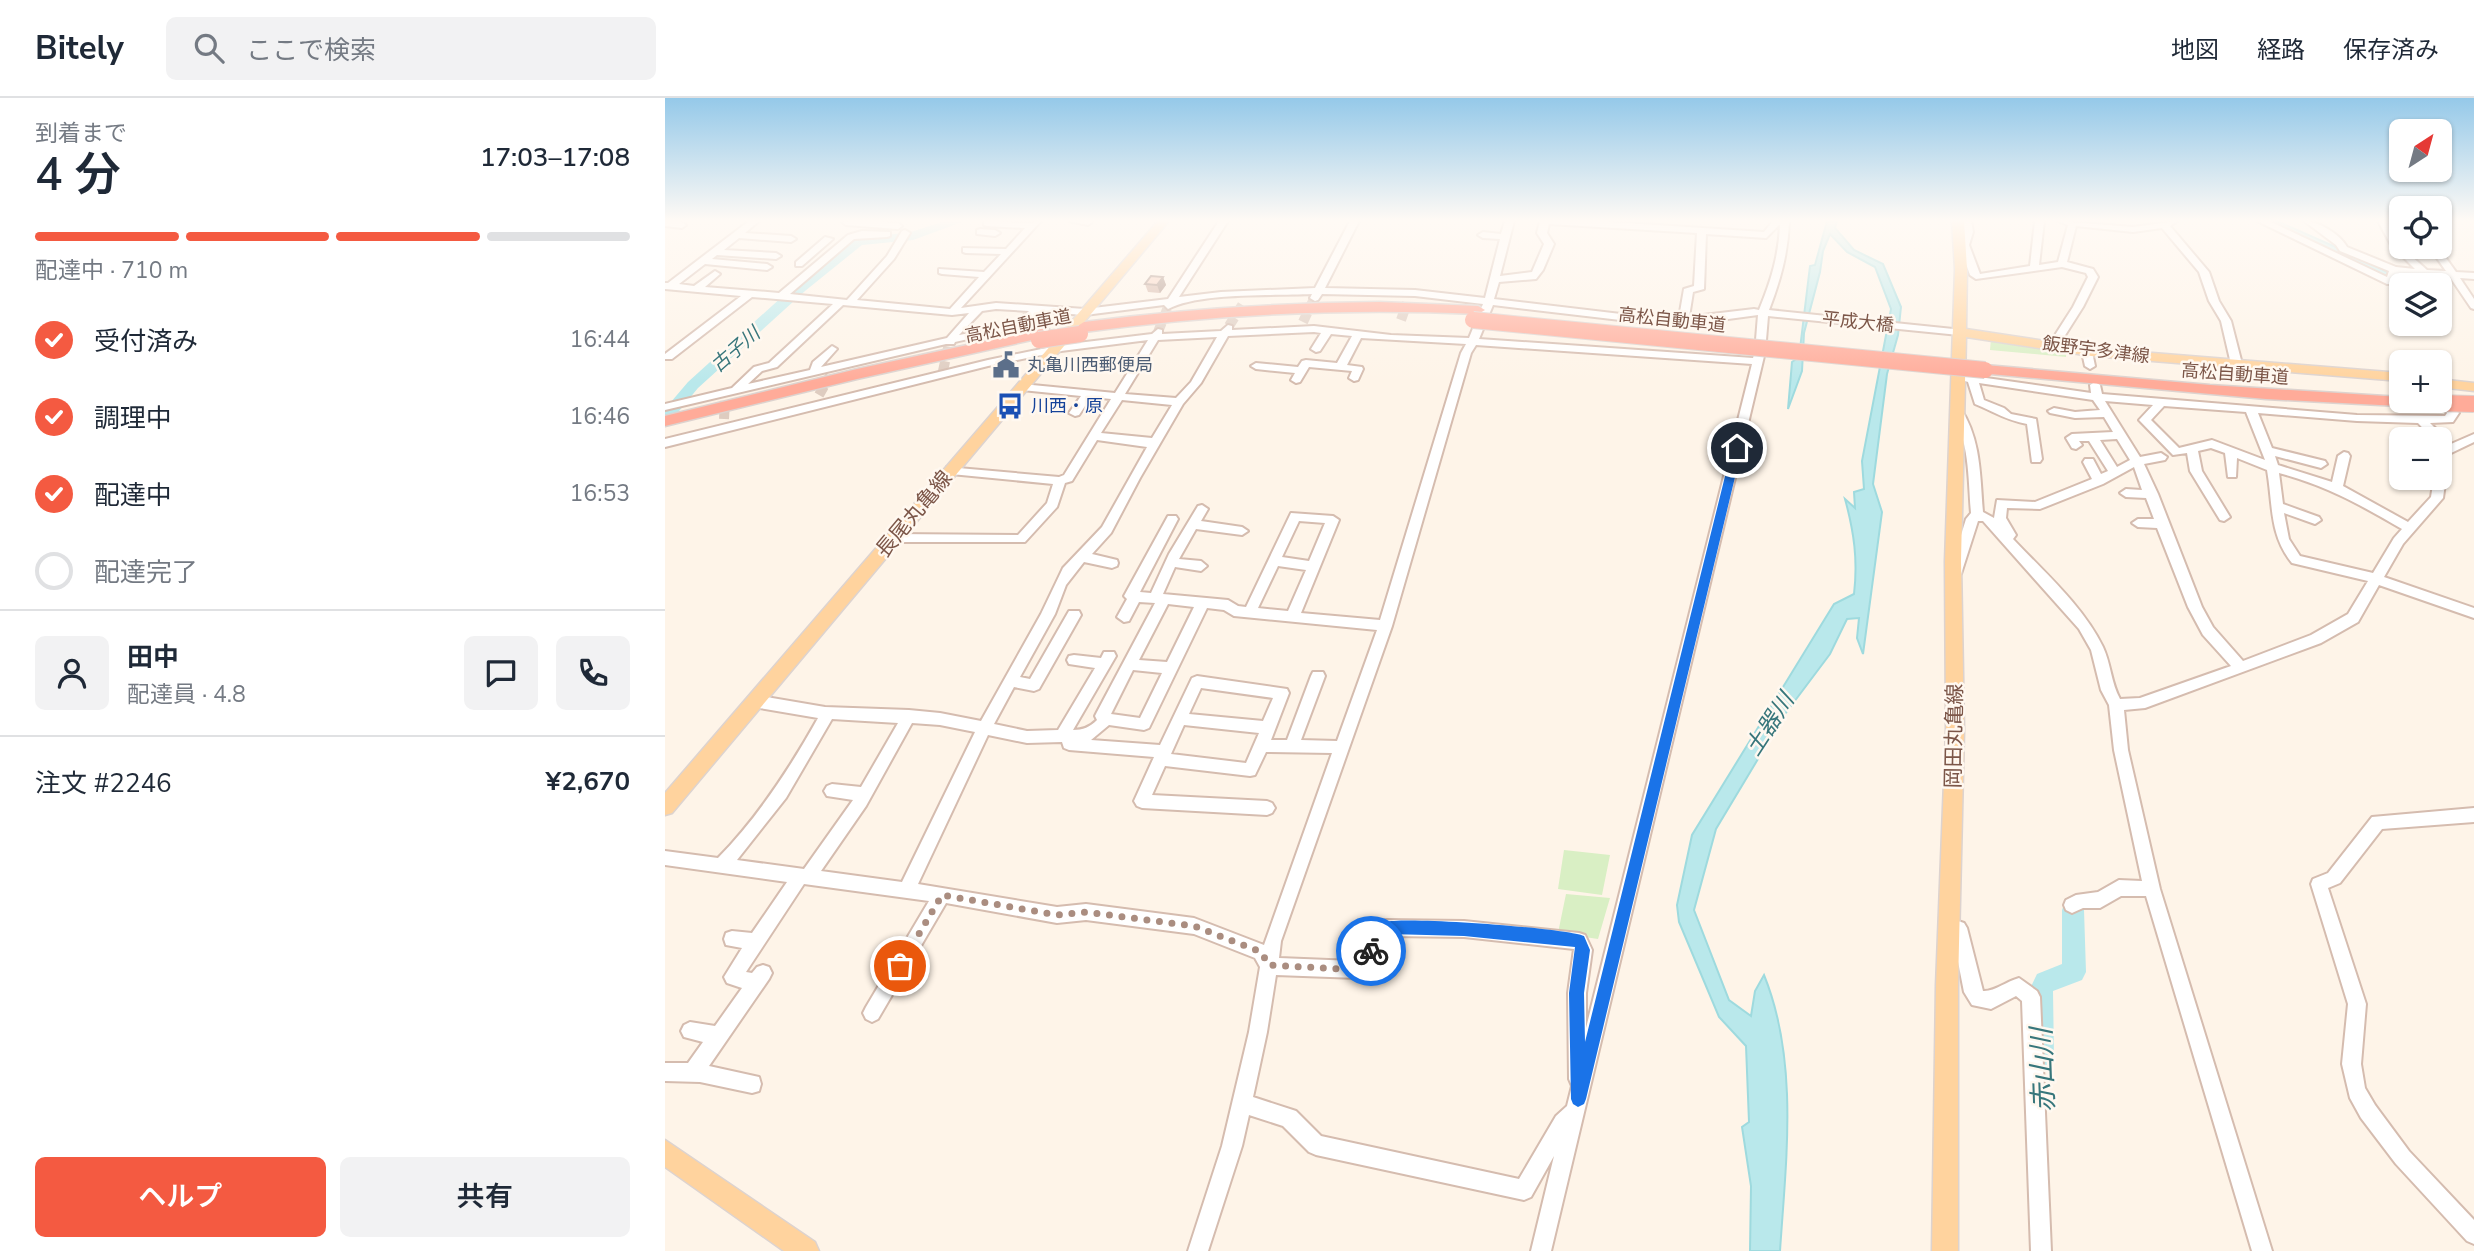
<!DOCTYPE html>
<html lang="ja">
<meta charset="utf-8">
<style>
body{margin:0;font-family:"Nunito Sans","Noto Sans JP",sans-serif;background:#f2f2f3;color:#1f2937;height:100vh;display:flex;flex-direction:column;font-size:26px;white-space:nowrap}
*{box-sizing:border-box;margin:0}
p{font-size:23px;color:#747a83}
.icon{flex:none;width:38px;height:38px;fill:none;stroke:currentColor;stroke-width:2;stroke-linecap:round;stroke-linejoin:round}
.map{position:relative;flex:1;overflow:hidden}
.side{display:flex;flex-direction:column;background:#fff;width:665px}
.side>*{flex:none}
.needle{width:46px;rotate:36deg}
.fabs{position:absolute;left:1724px;top:21px;display:grid;gap:14px}
.fabs a{display:grid;place-items:center;width:63px;height:63px;border-radius:10px;background:#fff;box-shadow:0 2px 5px #0004;font-size:35px}
.pin{position:absolute;display:grid;place-items:center;width:60px;height:60px;color:#fff;margin:-30px;border:4px solid #fff;border-radius:50%;box-shadow:0 2px 7px #0007}
.courier{position:absolute;display:grid;place-items:center;width:70px;height:70px;margin:-35px;border:5px solid #1a73e8;border-radius:50%;background:#fff;color:#222;box-shadow:0 2px 9px #0007}
.head em{font-style:normal;font-weight:600}
.head div{display:flex;flex-direction:column-reverse}
.head{display:flex;align-items:center;justify-content:space-between;height:119px;padding:0 35px}
h1{font-size:46px;font-weight:600;line-height:52px}
.bar{display:grid;grid-template-columns:repeat(4,1fr);gap:10px 7px;align-content:center;height:84px;padding:0 35px}
.bar i{height:9px;border-radius:5px;background:#e0e1e3}
.bar .on{background:#f45a41}
.bar p{grid-column:span 4}
.line{display:flex;align-items:center;gap:18px;padding:0 35px;border-top:2px solid #e0e1e3}
.line div{flex:1}
.round{display:grid;place-items:center;flex:none;width:74px;height:74px;border-radius:10px;background:#f2f2f3}
ol{padding:0 35px;list-style:none}
li{display:flex;align-items:center;gap:21px;height:77px}
li p{margin-inline-start:auto}
li .icon{padding:7px;border-radius:50%;background:#f45a41;color:#fff;stroke-width:4}
li:last-child{color:#747a83}
li i{width:38px;height:38px;border:4px solid #e0e1e3;border-radius:50%}
.action{display:flex;gap:14px;margin-top:auto;padding:14px 35px}
.action a{flex:1;height:80px;border-radius:10px;background:#f45a41;color:#fff;font-size:28px;font-weight:600;line-height:80px;text-align:center}
.action a+a{background:#f2f2f3;color:#1f2937}
header{display:flex;align-items:center;gap:42px;box-sizing:border-box;height:98px;padding:0 35px;background:#fff;border-bottom:2px solid #e0e1e3}
header strong{font-size:33px}
nav{display:flex;gap:38px;margin-inline-start:auto;font-size:24px}
.search{width:490px;height:63px;background:#f2f2f3;display:flex;align-items:center;gap:18px;box-sizing:border-box;padding:0 24px;border-radius:10px;color:#747a83;font-size:26px}
main{display:flex;flex:1;min-height:0}
.map>svg:first-child{display:block}
</style>
<header>
<strong>Bitely</strong>
<div class="search"><svg class="icon" aria-label="search" viewBox="0 0 24 24"><circle cx="10" cy="10" r="6"/><path d="M15 15l6 6"/></svg>ここで検索</div>
<nav><a>地図</a><a>経路</a><a>保存済み</a></nav>
</header>
<main>
<section class="side">
<div class="head"><div><h1>4 分</h1><p>到着まで</p></div><em>17:03–17:08</em></div>
<div class="bar"><i class="on"></i><i class="on"></i><i class="on"></i><i></i><p>配達中 · 710 m</p></div>
<ol>
<li><svg class="icon" aria-label="check" viewBox="0 0 24 24"><path d="M5 12l5 5 9-10"/></svg>受付済み<p>16:44</p></li>
<li><svg class="icon" aria-label="check" viewBox="0 0 24 24"><path d="M5 12l5 5 9-10"/></svg>調理中<p>16:46</p></li>
<li><svg class="icon" aria-label="check" viewBox="0 0 24 24"><path d="M5 12l5 5 9-10"/></svg>配達中<p>16:53</p></li>
<li><i></i>配達完了</li>
</ol>
<div class="line" style="height:126px"><a class="round"><svg class="icon" aria-label="person" viewBox="0 0 24 24"><circle cx="12" cy="8" r="4"/><path d="M4 21q1-7 8-7t8 7"/></svg></a><div><b>田中</b><p>配達員 · 4.8</p></div><a class="round"><svg class="icon" aria-label="chat" viewBox="0 0 24 24"><path d="M4 5h16v11H9l-5 4z"/></svg></a><a class="round"><svg class="icon" aria-label="phone" viewBox="0 0 24 24"><path d="M5 4h4l2 5-3 2q2 4 5 5l2-3 5 2v4C11 20 4 13 5 4z"/></svg></a></div>
<div class="line" style="height:91px"><div>注文 #2246</div><b>¥2,670</b></div>
<div class="action"><a>ヘルプ</a><a>共有</a></div>
</section>
<div class="map">
<svg width="1809" height="1153" viewBox="0 0 1809 1153">
<rect width="100%" height="100%" fill="#fef4e8"/>
<path fill="#d9efc4" d="M1326,241L1401,253V259L1325,252Z
M899,752L945,757L937,797L893,791Z
M901,796L945,800L933,841L893,835Z"/>
<path fill="#b9e8eb" stroke="#9edade" stroke-width="2" d="M1162,123H1172L1170,130L1189,152L1218,166L1236,209L1233,237L1222,276L1208,386L1217,414L1198,556L1192,540L1194,520L1182,521L1165,556L1120,616L1051,731L1029,812L1064,902L1086,918L1090,893L1099,877C1134,963 1121,1062 1115,1153H1085L1086,1088L1077,1029L1084,1024L1081,948L1054,919L1014,824L1012,807L1027,737L1169,506L1189,496C1193,462 1189,434 1180,401L1190,410L1189,394L1199,391L1197,363L1226,211L1210,169L1182,154L1165,136L1158,153L1155,174L1139,235L1137,273L1123,311L1127,264L1134,259L1145,168L1150,167Z
M1598,123H1612L1700,162L1746,187L1736,189Z"/>
<g fill="none" stroke-linecap="round" stroke-linejoin="round">
<path fill="#b9e8eb" fill-rule="evenodd" d="M280,123H300L248,142L197,147L140,193L33,290L5,324L0,326V311L23,284L130,187L189,141L246,134Z
M1408,801L1416,804L1419,812L1421,874L1417,882L1388,893L1389,960L1385,969L1376,973L1367,969L1363,960V895L1372,876L1397,866V812L1400,804Z"/>
<path stroke="#deccc0" stroke-width="10" stroke-dasharray="10 5" stroke-linecap="butt" d="M736,222L742,205
M638,224L648,203
M564,228L579,204
M493,234L503,209
M278,273L284,245
M154,297L165,278
M59,321L60,303"/>
<g stroke="#d5bcaf" stroke-width="4">
<path id="minor" d="M0,123L17,124L21,127L17,130L0,128Z
M84,123H94L80,135L126,138L131,141L126,144L74,140L59,152L111,155L116,158L111,161L52,157L47,161L102,166L107,169L102,172L40,166L14,186L29,188L50,173L55,176L40,189L114,195L183,137L197,133L225,134V138L222,139L189,141L125,196L182,202L222,158L237,133L240,132L245,135L229,161L192,202L285,211L314,179L277,176L274,175V171L319,174L336,156L301,155L298,154V150L341,151L360,130L322,128L319,127V123L365,125L376,123L296,210L331,205L420,211L503,201L554,123H563L514,199L556,194L650,190L685,123H694L660,190L750,192L820,200L835,141L818,140L813,137L818,134L836,136L840,123H849L835,178L867,174L879,146L872,135L875,123H931L1099,134L1108,123H1124C1123,156 1115,183 1104,212L1298,232L1299,234L1294,237L1103,218L1100,254L886,1153H866L889,1058L866,1099L859,1102L651,1057L644,1054L618,1028L584,1017L577,1048L543,1153H523L557,1048L584,934L595,869L590,860L529,836L421,822L392,825L281,805L213,921L207,924L201,921L198,915L201,909L264,803L139,786L81,874L87,875L92,869L98,867L104,869L107,875L104,881L44,968L94,979L96,986L94,993L87,995L35,984L0,983V965H23L38,944L19,939L16,933L19,927L25,924L50,928L77,890L62,885L59,879L77,850L61,847L59,841L61,835L67,833L87,835L122,784L0,767V753L53,760C94,718 125,670 153,620L89,609L84,607L82,603L84,599L89,597L160,609L244,612L275,615L316,623L376,516L398,470L437,429L482,349L432,342L407,383L400,385L392,409L360,444H229L223,440L229,436L353,437L382,405L388,386L286,376L282,375V369L394,379L399,377L446,301L426,299L414,317L410,318L404,315L416,298L357,292L352,289L357,286L450,295L483,242L396,253L323,268L0,349V341L323,262L396,247L487,236L493,231L497,232V236L556,233L563,227L567,228V232L649,228L726,237L804,240L818,206L750,198L657,196L653,202L650,203L645,200L647,196C609,198 534,194 503,211L499,207L420,217L375,214C354,235 319,237 290,244L289,246H281L0,312V306L67,290L89,269L104,265L168,206L87,199L7,261H0V256L76,198L0,191V185H3ZM884,126L1032,135L1029,188L1019,191L1015,214L1001,216L1000,218L1004,221H998L829,201L834,184L871,181L878,172L889,146L882,135ZM1115,126C1114,157 1106,183 1094,212L1089,211L1013,220L1024,219L1028,194L1039,191L1041,136L1101,140ZM178,207L287,217L304,215L282,240L156,269L172,251L167,248L148,264L145,272L83,286L97,273L112,269ZM828,207L998,227L1026,226L1093,217L1090,254L1088,260L814,241ZM331,211L364,213C347,230 316,232 294,237L317,213ZM649,234L656,235L646,251L651,254L655,253L666,236L687,238L672,265L641,262L637,263L633,269L591,265L586,268L591,271L630,275L626,282L631,285L635,284L644,269L687,273L684,280L689,283L693,282L698,271L697,269L682,267L696,240L801,246L796,255L715,522L636,515L674,422L668,418L626,415L581,509L573,508L563,502L498,496L510,469L536,473L542,468L536,463L514,461L531,431L577,437L583,433L577,429L536,423L543,411L537,407L533,408L504,456L486,495L475,494L513,421L511,418H503L459,498L462,501L452,519L459,524L464,523L474,504L490,505L432,614L430,618L432,622C425,629 418,632 408,632L451,558L449,554H439L436,560L409,557L404,558L402,562L404,566L430,570L393,632L362,633L329,626L349,589L369,593L374,591L416,517L414,513H404L365,581L355,579L390,516L401,487L419,464L447,470L452,468L453,465L452,462L427,456L446,435L475,380L518,306L536,285L563,238ZM552,239L526,284L511,300L460,296L493,242ZM811,247L1087,266L921,930V895L927,852L920,837L914,835L799,823L721,822L711,829L689,863L614,860L616,843L727,528L806,255ZM457,302L507,307L487,340L436,335ZM634,423L660,425L644,463L617,459ZM613,468L641,472L623,513L593,510ZM503,506L529,509L502,564L474,562ZM542,510L559,512L569,518L712,532L672,643L636,642L660,578L658,574H648L646,578L622,642H606L624,595L622,591L532,578L527,580L495,647L426,642L444,627L479,632L484,630ZM468,572L497,575L475,620L446,616ZM536,590L608,600L598,623L524,616ZM167,621L233,625L196,689L167,686L162,688L159,693L162,698L188,702L139,771L72,762L121,700ZM247,625L275,627L310,634L237,784L156,773L201,708ZM519,627L594,635L581,665L506,656ZM323,637L362,645L397,644L399,650L404,652L489,659L469,703L472,708L477,710L602,717L607,715L610,710L607,705L602,703L487,697L500,668L585,678L590,677L601,654L667,655L599,847L529,820L421,806L392,809L253,786ZM725,838L799,839L909,851L903,895L904,981L907,988L902,1008L891,1018L854,1081L656,1038L631,1013L588,999L602,934L611,877L692,880L703,873Z
M208,123L233,125L237,128L233,131L181,127L177,124Z
M404,123H427V124L423,127Z
M1297,123H1306L1308,134L1304,147L1315,176L1365,168L1370,123H1379L1374,167L1393,164L1403,127L1393,123L1468,129L1512,123L1505,128L1544,174L1554,203L1566,223L1577,266L1582,280L1581,282H1573L1566,266L1556,223L1544,203L1534,174L1497,130L1468,134L1411,128L1402,164L1428,171L1433,179L1418,209L1392,250L1388,251L1383,248L1408,209L1423,179L1421,175L1397,169L1311,181L1305,177L1295,149L1289,146L1295,144L1298,134Z
M1592,123H1604L1722,179L1724,173L1675,153L1671,147L1639,123C1653,123 1675,136 1682,149L1731,169L1750,171L1726,147L1713,123H1736V129L1724,127L1736,149L1762,172L1781,173L1764,149H1773L1791,174L1809,175V181L1795,180L1809,201V211L1806,210L1785,179L1733,175L1728,186H1722Z
M315,131L330,132L335,135L330,138L312,136V132Z
M160,139L168,141L137,168H131V164Z
M1422,251L1427,254L1430,268L1425,271L1420,268L1417,254Z
M1293,276L1426,295L1425,287L1430,284L1435,287L1437,296L1692,317L1780,318L1782,315L1774,303V291L1778,292L1794,315L1788,324L1765,325L1786,346L1809,336V344L1784,356L1778,400L1738,446L1719,479L1809,510V520L1714,487L1693,524L1656,545L1480,610L1459,612L1463,652L1495,791L1607,1153H1587L1481,798H1456L1435,810H1418L1407,815L1401,812L1399,807L1401,802L1411,797L1433,794L1454,782L1477,783L1449,652L1444,607L1436,592L1426,552L1414,531L1318,423H1313L1296,476L1291,478L1285,473L1301,421L1306,415C1303,380 1305,344 1286,313L1288,311H1296C1316,342 1315,378 1318,414L1329,420L1332,402L1370,404L1427,381L1418,364L1420,361H1428L1436,376L1443,373L1424,343H1414L1417,347L1411,351L1407,350L1401,340L1407,336L1448,334L1439,319L1410,320L1385,315L1383,313L1389,310L1410,314L1435,312L1428,302L1314,285L1319,302L1339,310L1346,316L1371,321L1377,361L1375,364H1367L1362,326C1340,322 1330,314 1310,306L1303,284L1288,279ZM1440,303L1488,307L1474,322L1508,357L1522,355L1525,373L1555,422L1559,423L1565,419L1537,373L1533,353L1546,350L1560,355L1563,379H1571L1572,360L1602,372C1608,406 1604,437 1627,465L1703,483L1683,516L1646,537L1578,563L1548,529L1537,509L1493,396L1479,366L1500,362L1502,359L1496,355L1475,359ZM1499,308L1581,314L1600,362L1547,342L1514,350L1486,322ZM1593,315L1692,323L1753,325L1768,341H1774L1777,350L1774,352V380H1769L1766,399L1743,424L1678,388L1685,358L1683,355L1679,354L1673,358L1667,384L1613,367L1610,358L1656,370L1662,366L1660,363L1607,350ZM1452,341L1465,362L1452,369L1435,342ZM1469,369L1477,392L1461,391L1455,395L1461,399L1481,400L1489,421H1473L1467,425L1473,429L1492,430L1523,509L1538,537L1566,568L1475,600L1455,601C1446,585 1446,566 1438,549C1418,508 1379,474 1348,441L1351,437L1341,420L1342,410L1375,411L1438,386ZM1614,375C1662,388 1694,406 1737,431L1729,440L1708,475L1635,458L1624,441L1619,415L1650,426L1656,422L1654,419L1618,406Z
M1809,710V724L1717,731L1675,785L1663,790L1701,906L1696,966L1700,990L1710,1007L1744,1053L1809,1122V1146L1802,1143L1731,1066L1696,1020L1685,1000L1677,966L1683,906L1646,786L1648,781L1663,775L1707,719Z
M1284,820L1299,825L1302,830L1318,893C1329,894 1342,883 1354,880L1372,893L1375,899L1386,1153H1366L1357,903L1351,898L1326,911L1307,907L1299,894L1288,838L1278,834L1276,828L1278,822Z"/>
</g>
<g stroke="#ddd3cf" stroke-width="3">
<path id="major" d="M493,123H504L7,715L0,717V695Z
M1287,123H1299L1302,171L1301,231L1426,250L1736,275V283L1426,258L1301,239L1296,463L1299,632L1293,888V1153H1267L1271,888L1281,632L1280,463L1290,171Z
M1774,281L1809,285V293L1774,289Z
M0,1042L150,1144L154,1153H119L0,1069Z"/>
</g>
<g stroke="#ddd3cf" stroke-width="3">
<path id="highway" d="M714,204L813,208L820,212L813,216C681,210 550,216 419,234L411,229L419,224C517,211 615,205 714,204Z
M380,230L385,232L388,235L385,238L192,281L0,328V318L192,271Z
M1320,267L1545,287L1736,299V303L1774,301L1779,305L1771,310L1601,301L1314,275L1312,272Z"/>
</g>
<use href="#minor" fill="#fff" fill-rule="evenodd"/>
<use href="#major" fill="#ffd39e" fill-rule="evenodd"/>
<use href="#highway" fill="#ffab99" fill-rule="evenodd"/>
<g stroke="#ddd3cf" stroke-width="18" stroke-linecap="butt">
<path id="highway-bridge" d="M808,222L1320,272
M374,242L415,236
M1771,305L1809,306"/>
</g>
<use href="#highway-bridge" stroke="#ffab99" stroke-width="16"/>
</g>
<path fill="#d4b2a2" d="M498,179L501,187L495,195L483,194L480,186Z"/>
<path fill="#ad9184" d="M498,179L501,187L495,195L492,187Z"/>
<path fill="#f7cfbc" stroke="#ad9184" stroke-width="2" d="M486,178L498,179L492,187L480,186Z"/>
<linearGradient id="sky" x2="0" y2="1"><stop stop-color="#95c9e9"/><stop offset="0.43" stop-color="#fffaf5"/><stop offset="1" stop-color="#fffaf5" stop-opacity="0"/></linearGradient>
<rect width="1809" height="285" fill="url(#sky)"/>
<path fill="#1a73e8" d="M1072,347L1077,350L921,1001L919,1006L913,1009L908,1006L906,1001L904,895L910,849L799,838L724,836L716,845L710,858L706,860L699,853C703,843 707,827 720,824C740,818 899,830 919,838L925,852L919,895L920,944L1067,350Z"/>
<g fill="none" stroke-linecap="round" stroke-linejoin="round">
<path stroke="#aa8d80" stroke-width="7" stroke-dasharray="0 12.6" d="M235,868L277,797L392,817L421,814L529,828L596,854L604,867L692,872L702,864L706,853"/>
</g>
<defs>
<g id="civic-bare" transform="scale(2.1)"><path d="M-.6-6.5H3V-4.5H.6V-3L4-1V1h2V6H-6V1h2V-1L-.6-3ZM-1.2 2.5V6h2.4V2.5Z" fill="#5c6f8a" stroke="#fff8f0" stroke-width="2.5" paint-order="stroke"/></g>
<g id="bus-bare" transform="scale(2.1)"><path d="M-5-6H5V4H4V6H2V4H-2V6H-4V4H-5ZM-3.5-4V0h7V-4ZM-3.5 1.2v1.5H-2V1.2ZM2 1.2v1.5H3.5V1.2Z" fill="#1a4fb4" stroke="#fff8f0" stroke-width="2.5" paint-order="stroke"/></g>
</defs>
<g fill-rule="evenodd">
<use href="#civic-bare" x="341" y="267"/>
<use href="#bus-bare" x="345" y="308"/>
</g>
<g text-anchor="middle" stroke-width="5" stroke-linejoin="round" paint-order="stroke">
<g font-size="18" fill="#7c5648" stroke="#fff8f0">
<text transform="translate(1007 222) rotate(6)" y="6">高松自動車道</text>
<text transform="translate(1193 224) rotate(6)" y="6">平成大橋</text>
<text transform="translate(353 228) rotate(-11)" y="6">高松自動車道</text>
<text transform="translate(1431 252) rotate(7)" y="6">飯野宇多津線</text>
<text transform="translate(1570 276) rotate(4)" y="6">高松自動車道</text>
</g>
<g font-size="18" fill="#4e5e75" stroke="#fff8f0" text-anchor="start">
<text x="362" y="273">丸亀川西郵便局</text>
</g>
<g font-size="18" fill="#164399" stroke="#fff8f0" text-anchor="start">
<text x="366" y="314">川西・原</text>
</g>
<g font-size="19" font-style="italic" fill="#37767b" stroke="#fff8f0">
<text transform="translate(70 251) rotate(-41)" y="7">古子川</text>
</g>
<g font-size="21" fill="#7c5648" stroke="#fff8f0">
<text transform="translate(249 416) rotate(-50)" y="7">長尾丸亀線</text>
<text transform="translate(1289 638) rotate(-89)" y="7">岡田丸亀線</text>
</g>
<g font-size="23" font-style="italic" fill="#37767b" stroke="#fff8f0">
<text transform="translate(1104 626) rotate(-57)" y="8">土器川</text>
</g>
<g font-size="28" font-style="italic" fill="#37767b" stroke="#fff8f0">
<text transform="translate(1377 972) rotate(-92)" y="10">赤山川</text>
</g>
</g>
</svg>
<div class="fabs">
<a><svg class="needle" viewBox="-14 -14 28 28"><path d="M0-13l5 13h-10z" fill="#e53935"/><path d="M0 13l5-13h-10z" fill="#747a83"/></svg></a>
<a><svg class="icon" aria-label="locate" viewBox="0 0 24 24"><circle cx="12" cy="12" r="6"/><path d="M12 2v4M12 18v4M2 12h4M18 12h4"/></svg></a>
<a><svg class="icon" aria-label="layers" viewBox="0 0 24 24"><path d="M12 4l9 5-9 5-9-5zM3 14l9 5 9-5"/></svg></a>
<a>+</a>
<a>−</a>
</div>
<div class="pin" style="left:235px;top:868px;background:#ea580c"><svg class="icon" aria-label="bag" viewBox="0 0 24 24"><path d="M5 8h14l-1 12H6zM9 8a3 3 0 0 1 6 0"/></svg></div>
<div class="pin" style="left:1072px;top:350px;background:#1f2937"><svg class="icon" aria-label="home" viewBox="0 0 24 24"><path d="M3 11l9-7 9 7M6 9v11h12V9"/></svg></div>
<div class="courier" style="left:706px;top:853px"><svg class="icon" aria-label="bike" viewBox="0 0 24 24"><circle cx="6" cy="16" r="4"/><circle cx="18" cy="16" r="4"/><path d="M6 16l4-8h5l3 8M10 8l3 8H6M13 5h3"/></svg></div>
</div>
</main>
